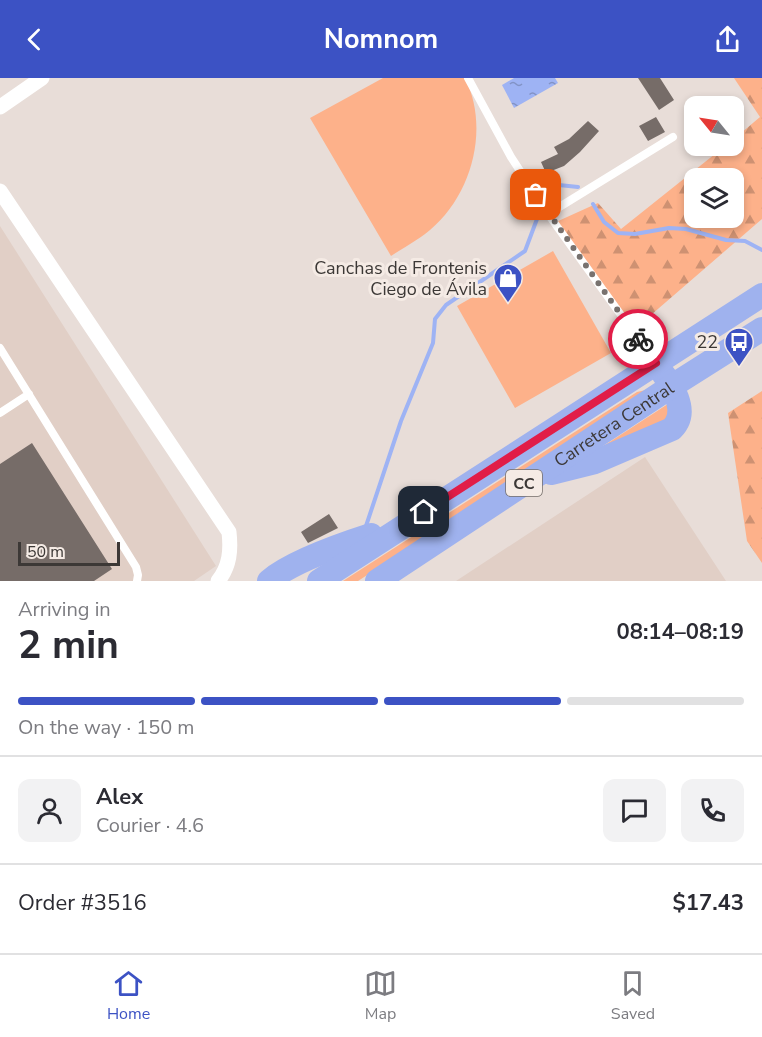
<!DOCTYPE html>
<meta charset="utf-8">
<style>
body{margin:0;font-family:"Nunito Sans",sans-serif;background:#f2f2f3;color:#2b2b33;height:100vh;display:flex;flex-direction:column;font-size:22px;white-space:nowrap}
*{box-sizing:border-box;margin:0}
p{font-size:20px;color:#7c7c81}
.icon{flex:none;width:33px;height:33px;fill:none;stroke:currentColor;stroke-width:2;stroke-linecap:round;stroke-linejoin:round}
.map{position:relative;height:503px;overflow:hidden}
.sheet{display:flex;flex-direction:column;background:#fff;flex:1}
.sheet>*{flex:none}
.needle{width:39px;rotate:300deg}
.controls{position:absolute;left:684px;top:18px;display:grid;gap:12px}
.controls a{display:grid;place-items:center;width:60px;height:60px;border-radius:12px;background:#fff;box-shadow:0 3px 9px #0003;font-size:30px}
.scale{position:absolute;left:18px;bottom:15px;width:102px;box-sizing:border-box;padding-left:6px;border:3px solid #3c3836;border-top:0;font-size:16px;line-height:21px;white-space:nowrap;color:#3c3836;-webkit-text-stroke:4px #f5ebe5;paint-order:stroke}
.pin{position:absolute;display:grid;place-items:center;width:51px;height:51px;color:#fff;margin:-26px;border-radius:12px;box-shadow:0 3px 9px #0006}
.courier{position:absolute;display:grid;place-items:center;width:60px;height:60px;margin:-30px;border:4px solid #e11d48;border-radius:50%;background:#fff;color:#222;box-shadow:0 2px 8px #0007}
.overview em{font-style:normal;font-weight:700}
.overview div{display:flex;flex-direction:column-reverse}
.overview{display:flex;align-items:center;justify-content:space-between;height:102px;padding:0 18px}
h1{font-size:39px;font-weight:700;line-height:45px}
.bar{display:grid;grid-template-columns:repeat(4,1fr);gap:9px 6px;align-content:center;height:72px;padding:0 18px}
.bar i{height:8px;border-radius:4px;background:#e1e1e2}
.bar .current{background:#3c52c4}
.bar p{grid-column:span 4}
.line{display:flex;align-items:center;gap:15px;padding:0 18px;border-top:2px solid #e1e1e2}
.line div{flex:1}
.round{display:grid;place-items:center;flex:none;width:63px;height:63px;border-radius:12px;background:#f2f2f3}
header{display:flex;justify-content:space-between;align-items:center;height:78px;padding:0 18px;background:#3c52c4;color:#fff;font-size:27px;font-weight:700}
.dock{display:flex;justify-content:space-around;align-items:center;height:84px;border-top:2px solid #e1e1e2;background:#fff;font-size:16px;color:#7c7c81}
.dock a{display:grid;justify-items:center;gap:3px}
.dock .current{color:#3c52c4}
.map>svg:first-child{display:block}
</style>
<header><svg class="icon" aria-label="back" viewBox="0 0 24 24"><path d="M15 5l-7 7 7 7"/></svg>Nomnom<svg class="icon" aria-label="share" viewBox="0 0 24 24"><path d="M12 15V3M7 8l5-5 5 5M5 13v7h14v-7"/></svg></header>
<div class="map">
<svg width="762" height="503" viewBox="0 0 762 503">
<defs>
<pattern id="forest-firs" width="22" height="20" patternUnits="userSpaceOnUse" patternTransform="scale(1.5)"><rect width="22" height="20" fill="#fdb18a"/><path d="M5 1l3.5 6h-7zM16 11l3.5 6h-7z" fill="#ce9172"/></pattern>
<pattern id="water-ripples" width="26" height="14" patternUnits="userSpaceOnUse" patternTransform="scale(1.5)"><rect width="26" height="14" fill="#9eb3f4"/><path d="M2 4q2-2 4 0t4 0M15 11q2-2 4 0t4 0" fill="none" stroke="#8293c6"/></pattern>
</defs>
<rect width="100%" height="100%" fill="#e8ddd8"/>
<path fill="#e1cfc6" d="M0,148L216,488L194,503H0Z
M645,379L726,503H456Z"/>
<path fill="#fdb18a" d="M383,0H465C490,50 472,117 430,152C418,162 403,170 391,178L310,40Z
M553,173L611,275L515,330L457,228Z
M646,312L640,320L358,503H343L637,314Z
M671,324L672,341L585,380Z"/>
<path fill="url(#forest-firs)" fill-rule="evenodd" d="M734,0H762V141L629,256L556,144L598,125L621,151L725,68H734V61L760,39ZM694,100H734V140H694Z
M762,313V485L747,463L728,335Z"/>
<path fill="url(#water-ripples)" d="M514,0H555L558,5L514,30L502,7Z"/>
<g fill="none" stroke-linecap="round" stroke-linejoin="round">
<path stroke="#9eb3f4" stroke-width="4" d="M548,116L559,107L578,109
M593,126L604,144L618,155L635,156L669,150L686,151L726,162L745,163L762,172
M366,448L401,343L433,265L435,241L446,227L525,173L537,141"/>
</g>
<path fill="#766c68" d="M638,0H660L674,22L659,32Z
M656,39L665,54L648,63L639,48Z
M588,43L599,53L580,74L564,88L546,95L541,84L558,76L554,69L569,61Z
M32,365L112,491L94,503H0V386Z
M329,436L338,450L308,465L301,454Z"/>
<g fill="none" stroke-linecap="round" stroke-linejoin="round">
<path stroke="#fff" stroke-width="8" d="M468,0L511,79L548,136
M0,270L136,489L138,497L137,503
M655,284L548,136L673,59
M0,335L29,316"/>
<path stroke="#fff" stroke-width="15" d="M0,29L42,0
M0,113L229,454C231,472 230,488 218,503"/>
<g stroke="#9fb2ee" stroke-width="24">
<path d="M551,395L595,384L672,351C688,335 675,312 664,297"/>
<path d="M269,503C291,484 343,466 371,457"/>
<path d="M319,503L762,217"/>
<path id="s1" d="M377,503L672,308L762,251"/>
</g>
</g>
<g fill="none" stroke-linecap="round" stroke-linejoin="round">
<path stroke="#78726f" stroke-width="6" stroke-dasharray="0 10.8" d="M536,117L638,261"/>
<path stroke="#e11d48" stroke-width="8" d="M424,434L656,285L638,261"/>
</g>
<defs>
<g id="shop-pin" transform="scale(1.5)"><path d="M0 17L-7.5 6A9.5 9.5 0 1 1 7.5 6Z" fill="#3c52c4" stroke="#f5ebe5"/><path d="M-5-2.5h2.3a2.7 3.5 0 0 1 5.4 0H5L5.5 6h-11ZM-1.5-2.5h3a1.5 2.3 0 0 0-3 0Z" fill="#fff"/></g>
<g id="bus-pin" transform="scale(1.5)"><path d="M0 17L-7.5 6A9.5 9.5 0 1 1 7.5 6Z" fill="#3c52c4" stroke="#f5ebe5"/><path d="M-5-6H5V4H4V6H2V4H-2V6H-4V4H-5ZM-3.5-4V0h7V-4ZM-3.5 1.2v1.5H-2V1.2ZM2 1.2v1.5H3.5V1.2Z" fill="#fff"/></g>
</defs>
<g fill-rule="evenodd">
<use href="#shop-pin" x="508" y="200"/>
<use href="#bus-pin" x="739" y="264"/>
</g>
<g text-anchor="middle" stroke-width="6" stroke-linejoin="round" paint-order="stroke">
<rect fill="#f5ebe5" stroke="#746e6a" stroke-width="1.5" x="506" y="392" width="36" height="26" rx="4.5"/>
<g font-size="16" font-weight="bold" fill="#3c3836">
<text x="524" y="411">CC</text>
</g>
<g font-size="18" fill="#3c3836" stroke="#f5ebe5" text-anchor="end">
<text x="487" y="196">Canchas de Frontenis<tspan x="487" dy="21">Ciego de Ávila</tspan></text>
<text x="718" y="270">22</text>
</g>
<g font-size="18" fill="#3c3836" stroke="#f5ebe5">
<text dy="6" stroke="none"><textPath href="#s1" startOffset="284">Carretera Central</textPath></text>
</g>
</g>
</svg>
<div class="controls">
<a><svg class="needle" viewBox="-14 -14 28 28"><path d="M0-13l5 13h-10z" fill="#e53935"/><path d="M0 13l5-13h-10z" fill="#7c7c81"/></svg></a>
<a><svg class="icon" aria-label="layers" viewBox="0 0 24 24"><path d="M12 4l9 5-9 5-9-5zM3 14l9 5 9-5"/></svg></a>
</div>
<div class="scale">50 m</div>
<div class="pin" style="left:536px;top:117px;background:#ea580c"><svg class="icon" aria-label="bag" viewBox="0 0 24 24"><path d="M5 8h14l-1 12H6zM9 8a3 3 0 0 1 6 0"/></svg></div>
<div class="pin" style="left:424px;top:434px;background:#1f2937"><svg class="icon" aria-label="home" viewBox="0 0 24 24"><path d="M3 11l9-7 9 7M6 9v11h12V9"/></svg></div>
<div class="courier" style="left:638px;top:261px"><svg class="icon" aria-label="bike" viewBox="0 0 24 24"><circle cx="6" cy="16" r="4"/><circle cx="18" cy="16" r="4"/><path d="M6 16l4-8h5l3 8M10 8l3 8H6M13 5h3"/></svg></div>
</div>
<section class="sheet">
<div class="overview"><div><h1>2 min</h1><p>Arriving in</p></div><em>08:14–08:19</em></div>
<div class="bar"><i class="current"></i><i class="current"></i><i class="current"></i><i></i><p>On the way · 150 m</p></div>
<div class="line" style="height:108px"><a class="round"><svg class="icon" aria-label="person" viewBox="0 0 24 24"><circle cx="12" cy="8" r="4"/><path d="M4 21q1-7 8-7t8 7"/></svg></a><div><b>Alex</b><p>Courier · 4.6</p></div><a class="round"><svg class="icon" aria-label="chat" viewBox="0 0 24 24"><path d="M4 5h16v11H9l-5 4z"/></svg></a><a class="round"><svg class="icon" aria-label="phone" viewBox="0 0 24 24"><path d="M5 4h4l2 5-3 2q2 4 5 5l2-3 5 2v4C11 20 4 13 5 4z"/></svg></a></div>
<div class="line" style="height:78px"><div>Order #3516</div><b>$17.43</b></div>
</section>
<nav class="dock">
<a class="current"><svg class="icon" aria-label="home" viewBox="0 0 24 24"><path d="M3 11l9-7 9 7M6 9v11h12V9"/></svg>Home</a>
<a><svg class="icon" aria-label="map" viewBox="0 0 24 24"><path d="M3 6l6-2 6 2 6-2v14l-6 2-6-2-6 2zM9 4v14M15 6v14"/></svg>Map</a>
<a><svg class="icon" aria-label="saved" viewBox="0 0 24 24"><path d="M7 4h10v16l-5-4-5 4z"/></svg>Saved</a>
</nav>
